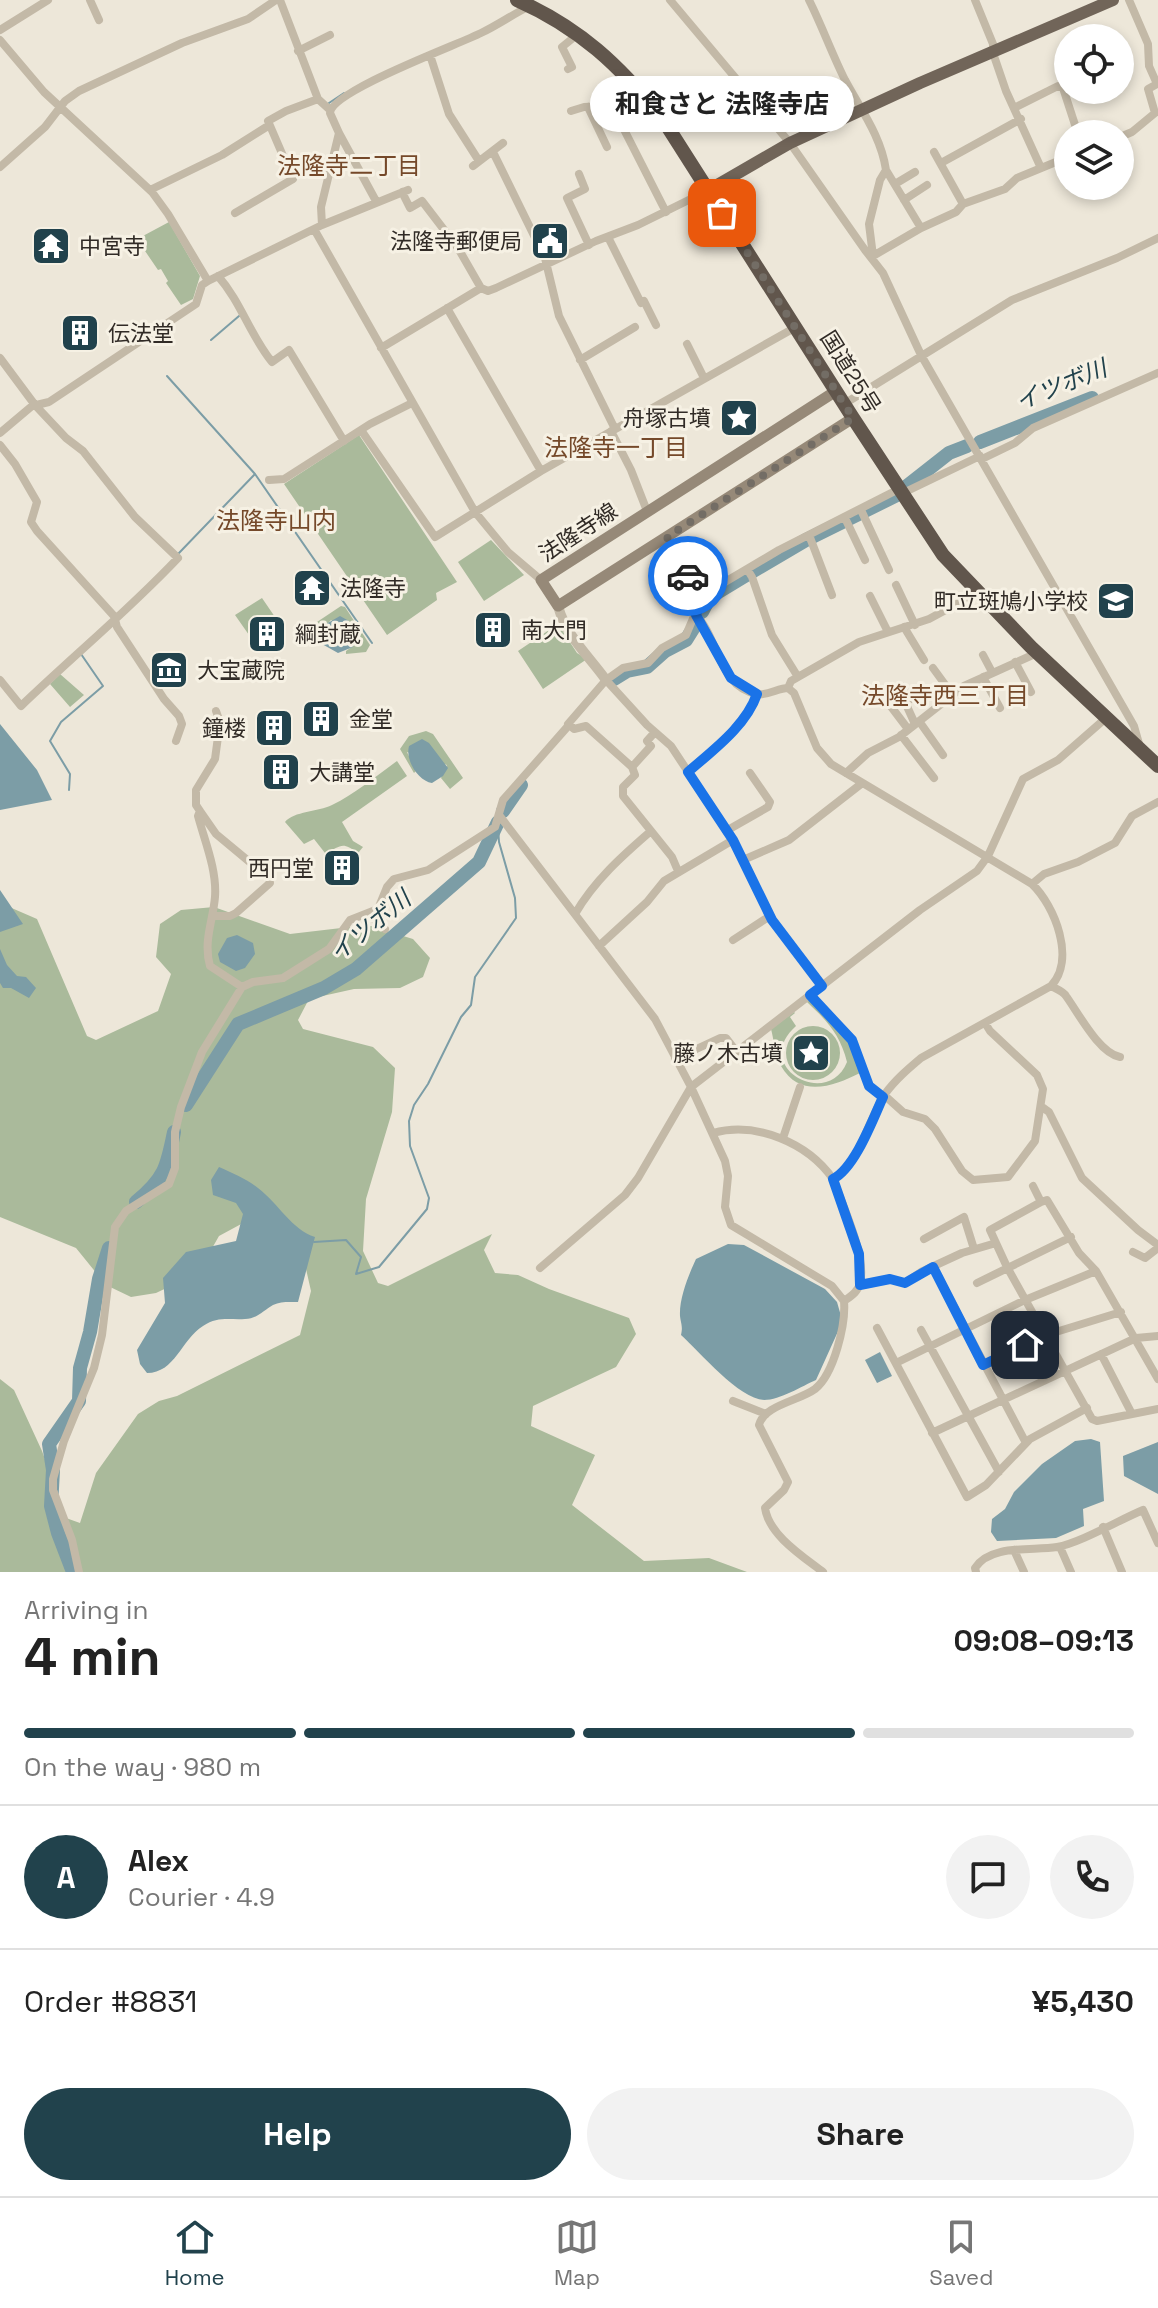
<!DOCTYPE html>
<meta charset="utf-8">
<style>
body{margin:0;font-family:"Space Grotesk","Noto Sans JP",sans-serif;background:#f2f2f2;color:#222;height:100vh;display:flex;flex-direction:column;font-size:30px;white-space:nowrap}
*{box-sizing:border-box;margin:0}
p{font-size:26px;color:#767676}
.icon{flex:none;width:44px;height:44px;fill:none;stroke:currentColor;stroke-width:2;stroke-linecap:round;stroke-linejoin:round}
.map{position:relative;height:1572px;overflow:hidden}
.panel{display:flex;flex-direction:column;background:#fff;flex:1}
.panel>*{flex:none}
.tools{position:absolute;left:1054px;top:24px;display:grid;gap:16px}
.tools a{display:grid;place-items:center;width:80px;height:80px;border-radius:50%;background:#fff;box-shadow:0 4px 12px #0003;font-size:40px}
.pin{position:absolute;display:grid;place-items:center;width:68px;height:68px;color:#fff;margin:-34px;border-radius:16px;box-shadow:0 4px 12px #0006}
.courier{position:absolute;display:grid;place-items:center;width:80px;height:80px;margin:-40px;border:6px solid #1a73e8;border-radius:50%;background:#fff;color:#222;box-shadow:0 2px 10px #0007}
.bubble{position:absolute;height:56px;border-radius:28px;background:#fff;box-shadow:0 4px 12px #0003;font-size:26px;font-weight:700;line-height:56px;text-align:center}
.summary em{font-style:normal;font-weight:700}
.summary div{display:flex;flex-direction:column-reverse}
.summary{display:flex;align-items:center;justify-content:space-between;height:136px;padding:0 24px}
h1{font-size:52px;font-weight:700;line-height:60px}
.bar{display:grid;grid-template-columns:repeat(4,1fr);gap:12px 8px;align-content:center;height:96px;padding:0 24px}
.bar i{height:10px;border-radius:6px;background:#e0e0e0}
.bar .active{background:#21424c}
.bar p{grid-column:span 4}
.line{display:flex;align-items:center;gap:20px;padding:0 24px;border-top:2px solid #e0e0e0}
.line div{flex:1}
.round{display:grid;place-items:center;flex:none;width:84px;height:84px;border-radius:42px;background:#f2f2f2}
.cta{display:flex;gap:16px;margin-top:auto;padding:16px 24px}
.cta a{flex:1;height:92px;border-radius:48px;background:#21424c;color:#fff;font-size:32px;font-weight:700;line-height:92px;text-align:center}
.cta a+a{background:#f2f2f2;color:#222}
.tab-bar{display:flex;justify-content:space-around;align-items:center;height:112px;border-top:2px solid #e0e0e0;background:#fff;font-size:22px;color:#767676}
.tab-bar a{display:grid;justify-items:center;gap:4px}
.tab-bar .active{color:#21424c}
.map>svg:first-child{display:block}
</style>
<div class="map">
<svg width="1158" height="1572" viewBox="0 0 1158 1572">
<rect width="100%" height="100%" fill="#ede7d9"/>
<path fill="#aaba9b" d="M169,222L200,276L193,299L181,305L166,283L168,281L161,269L158,270L143,248L145,244L141,237Z
M359,435L457,582L436,593L437,600L387,635L284,484Z
M491,540L524,575L484,601L458,562Z
M262,598L275,617L249,635L235,615Z
M341,606L345,607L370,645L366,652L346,654V651L353,646L349,632L331,620L321,631V643L317,644L313,638L314,624Z
M558,624L577,653L587,659L543,689L518,651Z
M60,674L84,695L70,707L50,684Z
M426,731L433,734L463,778L450,789L441,778L447,765L407,752L416,771L414,773L400,749L409,736Z
M397,761L407,776L342,822L353,841L363,847L358,853C341,840 341,847 325,853L314,839L304,844L285,822C294,811 318,812 332,805C355,794 376,776 397,761Z
M7,906L37,919L87,1036L96,1040L158,1011L171,974L156,957L160,924L181,910L214,907L290,934L367,925L413,939L430,958L423,977L400,988L354,989L309,999L298,1020L303,1029L373,1047L395,1068L392,1112L366,1199L363,1251L378,1283L388,1286L492,1234L484,1250L495,1273L518,1275L549,1289L629,1318L636,1334L616,1367L533,1406L531,1426L595,1455L572,1505L644,1561L709,1558L747,1572H0V1379L14,1390L42,1451L66,1518L80,1523L96,1473L138,1414L159,1401L177,1396L300,1335L311,1291L299,1238L269,1209L219,1236L198,1273L156,1293L131,1297L106,1285L76,1248L0,1217V916Z
M809,1000L849,1041L860,1073C834,1086 800,1099 781,1066C775,1056 774,1040 771,1029L794,1012L795,1013L790,1017L796,1026C750,1067 828,1110 847,1062C840,1034 827,1021 807,1002Z
M786 1053a27 27 0 1 1 54 0a27 27 0 1 1-54 0Z"/>
<path fill="#7c9da6" d="M340,616L349,621V633L355,641L353,647L338,653L322,644L319,636L326,624Z
M0,724L37,770L52,800L0,810Z
M422,739L429,743L448,768L443,776L432,783C418,781 405,760 409,746Z
M0,890L23,924L0,932Z
M237,935L253,943L255,954L245,968L236,971L220,962L218,954L227,938Z
M0,949L7,965L17,976L26,977L36,988L29,998L11,988H3L0,983Z
M219,1167C232,1173 247,1179 258,1188C278,1203 292,1230 315,1237L298,1302C290,1302 281,1301 273,1305C264,1310 257,1319 245,1319C229,1320 218,1316 203,1326C181,1340 175,1373 147,1373L140,1364L137,1350L165,1303L163,1278L186,1252L236,1241L243,1214L236,1203L213,1195L211,1180Z
M728,1244L744,1245L825,1289L837,1302L841,1316L840,1327L816,1380C802,1386 780,1400 764,1400C739,1399 700,1352 681,1335C683,1326 681,1324 680,1316C679,1298 689,1274 696,1259Z
M880,1352L892,1376L877,1383L865,1360Z
M1091,1439L1100,1442L1104,1501L1083,1509L1084,1526L1056,1538L997,1541L991,1532L992,1519L1005,1509L1014,1492L1042,1464L1075,1441Z
M1158,1442V1494L1124,1476L1123,1456Z"/>
<g fill="none" stroke-linecap="round" stroke-linejoin="round">
<path stroke="#7c9da6" stroke-width="2" d="M329,103L344,93
M211,340L239,316
M167,376L255,474L179,553
M255,474L372,643
M69,790L70,774L50,741L61,722L103,686L81,654
M314,1242L346,1240L361,1257L356,1274L379,1267L427,1209L429,1198L410,1146L409,1121L414,1105L428,1084L461,1017L471,1005L475,977L516,918L515,898L499,842L498,827"/>
<path stroke="#7c9da6" stroke-width="14" d="M980,442L1092,398
M907,486L949,453L967,446
M702,612L710,597L743,577L806,540L897,495
M614,679L627,671L647,667L665,651L686,640L696,624
M503,811L521,785
M186,1105L238,1024L324,988L356,969L479,862L498,822
M136,1202C165,1178 167,1167 174,1132
M73,1572L58,1533L51,1506L53,1470L49,1444L79,1401L80,1368L90,1332L99,1279L109,1248"/>
<path stroke="#c3b9a7" stroke-width="8" d="M90,0L99,20
M280,0L318,99L329,109
M670,0L790,143L865,250L883,273L921,355L1126,712L1134,726L1140,747
M809,0C822,26 832,54 845,80C861,110 881,136 886,170L880,180L869,224L873,256L921,228L956,212L963,204L1005,189L1017,178L1068,157
M975,0L993,44V53L1006,91L1041,168
M0,30L48,0
M0,40L44,92L152,192L168,214L208,281
M298,51L330,35
M430,55L449,114L479,161
M568,69L572,67L562,47L578,34
M610,102L666,212
M588,107L607,147
M1014,108L1058,86L1063,88L1078,134
M571,111L584,107L606,106L630,80
M339,133L376,201
M1120,137L1132,132L1155,113L1148,89L1157,84L1149,66L1148,44L1129,0
M493,152L545,258L559,316L615,429
M934,152L963,204
M941,163L1021,119
M473,166L503,143
M0,167L45,127L65,101L79,91L182,43L248,19L276,0
M886,170L921,228
M579,174L585,189L567,198L589,245
M895,184L915,172
M150,190L222,155L268,126
M402,192L410,208L422,201L458,248L481,288
M904,200L927,185
M235,213L293,179L268,121L286,111L318,99
M322,225L408,190
M314,229L475,512L508,552L541,580
M608,237L641,303L644,301L656,325
M218,276C241,302 250,335 272,362L289,350L344,441
M447,308L541,471
M687,344L704,378
M381,348L481,288L488,291L496,288L596,241L638,225L707,191
M0,358L35,405L66,438L83,451L135,517L178,558C128,611 73,656 21,706L0,680
M580,360L635,327
M844,404L1012,300L1117,258L1158,238
M361,430L435,537L541,471L796,327
M611,431L631,470L647,511
M0,433L32,406L49,402L196,304L202,285L208,281L322,225L321,207L339,133L330,113C331,91 457,45 481,33C498,25 513,14 530,6
M0,445L15,464L37,502L31,522L37,531L114,616L117,627L164,699L179,716L182,724L176,741
M982,459L1015,443L1033,428L1158,373
M269,480L284,479L370,424L412,403
M903,493L980,456
M861,510L889,570
M845,518L865,560
M809,535L832,595
M667,537L690,580L703,595
M747,569L752,577L772,635L798,677
M896,585L915,625
M870,596L888,632
M696,615C719,638 718,687 757,694C768,696 778,688 788,688L791,681L859,642L929,619L977,593
M904,627L924,660
M983,655L992,672
M1015,662L1031,692
M933,668L952,694
M983,677L1000,708
M606,680L647,725L671,746L733,840L772,920L822,986
M903,687L909,700L905,702L915,724
M788,688L794,693L817,748L831,764L1032,884C1055,906 1076,960 1051,986L921,1058C908,1069 895,1080 885,1094C869,1117 859,1166 833,1179
M883,696L908,729
M216,711L220,722L215,759L196,790V805L200,811L198,816C205,842 217,870 215,897C213,921 203,941 210,966L242,987
M919,721L943,755
M901,735L934,778
M632,767L651,746L647,741L655,732
M688,772C714,750 745,726 757,694
M846,773L868,753L899,737L964,686L1037,653
M200,811L216,834L269,878L270,883L236,913L230,916H212
M499,815L655,1019L691,1087L725,1161L728,1176L725,1207L731,1225L832,1286L844,1301C846,1324 834,1374 815,1389C799,1401 764,1405 759,1425L788,1482L784,1490L765,1508C769,1535 802,1556 823,1572
M726,831L768,807L770,802L750,773
M743,860L789,840L861,784
M678,871L672,857L623,796V787L635,775L632,767L586,726L574,729L568,724L606,680L623,668L648,663L662,648L686,635L703,595L779,550L897,490
M1032,884L1044,874L1078,862L1115,843L1132,816L1158,802
M368,914L385,929
M575,914C594,881 622,856 651,831
M733,940L770,916
M599,946L647,902L664,881L733,840
M1051,986C1056,989 1063,991 1066,996C1079,1014 1099,1053 1120,1057
M810,995L852,1040L869,1086L883,1097
M675,1059L720,1038H726L736,1051
M884,1095L903,1112L925,1119L935,1129L962,1171L973,1180L1008,1177L1035,1141L1043,1089L1037,1075L990,1031L985,1023
M1042,1107L1049,1112L1082,1178L1138,1230L1158,1245
M713,1133C756,1121 808,1143 833,1179C842,1204 867,1257 860,1283C858,1292 851,1296 844,1301
M783,1138L800,1087
M1033,1186L1041,1202L1047,1200L1079,1253L1096,1271L1158,1379
M1041,1202L990,1230L1007,1267L1092,1419L1097,1421L1158,1409
M924,1239L964,1217L974,1249
M1133,1252L1145,1258L1158,1248
M933,1267L1026,1443
M540,1268L625,1195L638,1178L691,1087L920,910L977,871L988,856L1023,779L1058,760L1106,718
M977,1283L1071,1237
M860,1285L890,1279L905,1283L921,1272L962,1253L996,1243
M877,1328L967,1497L986,1485L1030,1439L1087,1408
M921,1330L999,1472
M1101,1354L1132,1414
M896,1363L1025,1300L1096,1271
M983,1365L1046,1335L1121,1312
M733,1401L766,1414
M932,1433L1136,1338L1158,1336
M1103,1527L1122,1572
M1060,1547L1071,1572
M1014,1550L1024,1572
M79,1572L72,1540L53,1490V1479L64,1441L94,1368L102,1335L115,1227L126,1211L169,1184L175,1168V1132L181,1107L202,1052L242,987L253,982L283,978L329,949L350,920L378,909L387,887L394,879L428,870L495,827L503,800L569,725
M976,1572L975,1568C990,1544 1032,1551 1057,1547C1080,1543 1119,1520 1143,1510L1158,1543"/>
<path stroke="#c3b9a7" stroke-width="10" d="M558,606C566,636 589,656 606,680"/>
<path stroke="#968978" stroke-width="11" d="M836,391L541,580L558,606L853,418"/>
<path stroke="#716559" stroke-width="12" d="M707,191L790,143L920,83L1113,0"/>
<path stroke="#61564c" stroke-width="14" d="M517,0C580,28 619,65 662,118L853,418L943,555L1031,647L1158,766"/>
</g>
<g fill="none" stroke-linecap="round" stroke-linejoin="round">
<path stroke="#736d65" stroke-width="8" stroke-dasharray="0 14.4" d="M688,576L667,537L853,418L722,213"/>
<path stroke="#1a73e8" stroke-width="10" d="M688,576L703,595L696,615L731,678L757,694C746,726 713,750 688,772L733,840L772,920L822,986L810,995L852,1040L869,1086L883,1097C873,1119 855,1168 833,1179L859,1254L860,1285L890,1279L905,1283L933,1267L983,1365L1025,1345"/>
</g>
<defs>
<g id="civic-square" transform="scale(2)"><rect x="-9" y="-9" width="18" height="18" rx="4" fill="#21424c" stroke="#f6f1e4"/><path d="M-.6-6.5H3V-4.5H.6V-3L4-1V1h2V6H-6V1h2V-1L-.6-3ZM-1.2 2.5V6h2.4V2.5Z" fill="#fff"/></g>
<g id="temple-square" transform="scale(2)"><rect x="-9" y="-9" width="18" height="18" rx="4" fill="#21424c" stroke="#f6f1e4"/><path d="M0-6L5-2H3V0L6.5 2.5H4V6H1.5V3h-3V6H-4V2.5H-6.5L-3 0V-2H-5Z" fill="#fff"/></g>
<g id="building-square" transform="scale(2)"><rect x="-9" y="-9" width="18" height="18" rx="4" fill="#21424c" stroke="#f6f1e4"/><path d="M-4-6H4V6H1V3H-1V6H-4ZM-2.5-4.3h1.7v1.8h-1.7ZM.8-4.3h1.7v1.8H.8ZM-2.5-1h1.7V.8h-1.7ZM.8-1h1.7V.8H.8Z" fill="#fff"/></g>
<g id="sight-square" transform="scale(2)"><rect x="-9" y="-9" width="18" height="18" rx="4" fill="#21424c" stroke="#f6f1e4"/><path d="M0-6L1.8-2.2L6-1.7L2.9 1.2L3.7 5.4L0 3.3L-3.7 5.4L-2.9 1.2L-6-1.7L-1.8-2.2Z" fill="#fff"/></g>
<g id="school-square" transform="scale(2)"><rect x="-9" y="-9" width="18" height="18" rx="4" fill="#21424c" stroke="#f6f1e4"/><path d="M0-5L7-2L0 1L-7-2ZM-4 1L0 2.5L4 1V4Q0 6-4 4Z" fill="#fff"/></g>
<g id="museum-square" transform="scale(2)"><rect x="-9" y="-9" width="18" height="18" rx="4" fill="#21424c" stroke="#f6f1e4"/><path d="M0-6L6-3V-2H-6V-3ZM-5-1h2V3h-2ZM-1-1h2V3h-2ZM3-1h2V3H3ZM-6 4H6V6H-6Z" fill="#fff"/></g>
</defs>
<g fill-rule="evenodd">
<use href="#civic-square" x="550" y="241"/>
<use href="#temple-square" x="51" y="246"/>
<use href="#building-square" x="80" y="333"/>
<use href="#sight-square" x="739" y="418"/>
<use href="#temple-square" x="312" y="588"/>
<use href="#school-square" x="1116" y="601"/>
<use href="#building-square" x="493" y="630"/>
<use href="#building-square" x="267" y="634"/>
<use href="#museum-square" x="169" y="670"/>
<use href="#building-square" x="321" y="719"/>
<use href="#building-square" x="274" y="728"/>
<use href="#building-square" x="281" y="772"/>
<use href="#building-square" x="342" y="868"/>
<use href="#sight-square" x="811" y="1053"/>
</g>
<g text-anchor="middle" stroke-width="6" stroke-linejoin="round" paint-order="stroke">
<g font-size="22" fill="#312b26" stroke="#f6f1e4" text-anchor="start">
<text x="522" y="249" text-anchor="end">法隆寺郵便局</text>
<text x="79" y="254">中宮寺</text>
<text x="108" y="341">伝法堂</text>
<text x="711" y="426" text-anchor="end">舟塚古墳</text>
<text x="340" y="596">法隆寺</text>
<text x="1088" y="609" text-anchor="end">町立斑鳩小学校</text>
<text x="521" y="638">南大門</text>
<text x="295" y="642">綱封蔵</text>
<text x="197" y="678">大宝蔵院</text>
<text x="349" y="727">金堂</text>
<text x="246" y="736" text-anchor="end">鐘楼</text>
<text x="309" y="780">大講堂</text>
<text x="314" y="876" text-anchor="end">西円堂</text>
<text x="783" y="1061" text-anchor="end">藤ノ木古墳</text>
</g>
<g font-size="22" fill="#312b26" stroke="#f6f1e4">
<text transform="translate(851 372) rotate(58)" y="8">国道25号</text>
<text transform="translate(578 532) rotate(-33)" y="8">法隆寺線</text>
</g>
<g font-size="24" fill="#75492a" stroke="#f6f1e4">
<text x="349" y="174">法隆寺二丁目</text>
<text x="616" y="456">法隆寺一丁目</text>
<text x="276" y="529">法隆寺山内</text>
<text x="945" y="704">法隆寺西三丁目</text>
</g>
<g font-size="24" font-style="italic" fill="#21424c" stroke="#f6f1e4">
<text transform="translate(1061 385) rotate(-22)" y="8">イツボ川</text>
<text transform="translate(370 926) rotate(-39)" y="8">イツボ川</text>
</g>
</g>
</svg>
<div class="tools">
<a><svg class="icon" aria-label="locate" viewBox="0 0 24 24"><circle cx="12" cy="12" r="6"/><path d="M12 2v4M12 18v4M2 12h4M18 12h4"/></svg></a>
<a><svg class="icon" aria-label="layers" viewBox="0 0 24 24"><path d="M12 4l9 5-9 5-9-5zM3 14l9 5 9-5"/></svg></a>
</div>
<div class="pin" style="left:722px;top:213px;background:#ea580c"><svg class="icon" aria-label="bag" viewBox="0 0 24 24"><path d="M5 8h14l-1 12H6zM9 8a3 3 0 0 1 6 0"/></svg></div>
<div class="pin" style="left:1025px;top:1345px;background:#1f2937"><svg class="icon" aria-label="home" viewBox="0 0 24 24"><path d="M3 11l9-7 9 7M6 9v11h12V9"/></svg></div>
<div class="courier" style="left:688px;top:576px"><svg class="icon" aria-label="car" viewBox="0 0 24 24"><path d="M5 17H2v-5l4-1 3-4h7l3 4 3 1v5h-3M9 17h6M6 11h13"/><circle cx="7" cy="17" r="2"/><circle cx="17" cy="17" r="2"/></svg></div>
<div class="bubble" style="left:590px;top:76px;width:264px">和食さと 法隆寺店</div>
</div>
<section class="panel">
<div class="summary"><div><h1>4 min</h1><p>Arriving in</p></div><em>09:08–09:13</em></div>
<div class="bar"><i class="active"></i><i class="active"></i><i class="active"></i><i></i><p>On the way · 980 m</p></div>
<div class="line" style="height:144px"><b class="round" style="background:#21424c;color:#fff">A</b><div><b>Alex</b><p>Courier · 4.9</p></div><a class="round"><svg class="icon" aria-label="chat" viewBox="0 0 24 24"><path d="M4 5h16v11H9l-5 4z"/></svg></a><a class="round"><svg class="icon" aria-label="phone" viewBox="0 0 24 24"><path d="M5 4h4l2 5-3 2q2 4 5 5l2-3 5 2v4C11 20 4 13 5 4z"/></svg></a></div>
<div class="line" style="height:104px"><div>Order #8831</div><b>¥5,430</b></div>
<div class="cta"><a>Help</a><a>Share</a></div>
</section>
<nav class="tab-bar">
<a class="active"><svg class="icon" aria-label="home" viewBox="0 0 24 24"><path d="M3 11l9-7 9 7M6 9v11h12V9"/></svg>Home</a>
<a><svg class="icon" aria-label="map" viewBox="0 0 24 24"><path d="M3 6l6-2 6 2 6-2v14l-6 2-6-2-6 2zM9 4v14M15 6v14"/></svg>Map</a>
<a><svg class="icon" aria-label="saved" viewBox="0 0 24 24"><path d="M7 4h10v16l-5-4-5 4z"/></svg>Saved</a>
</nav>
